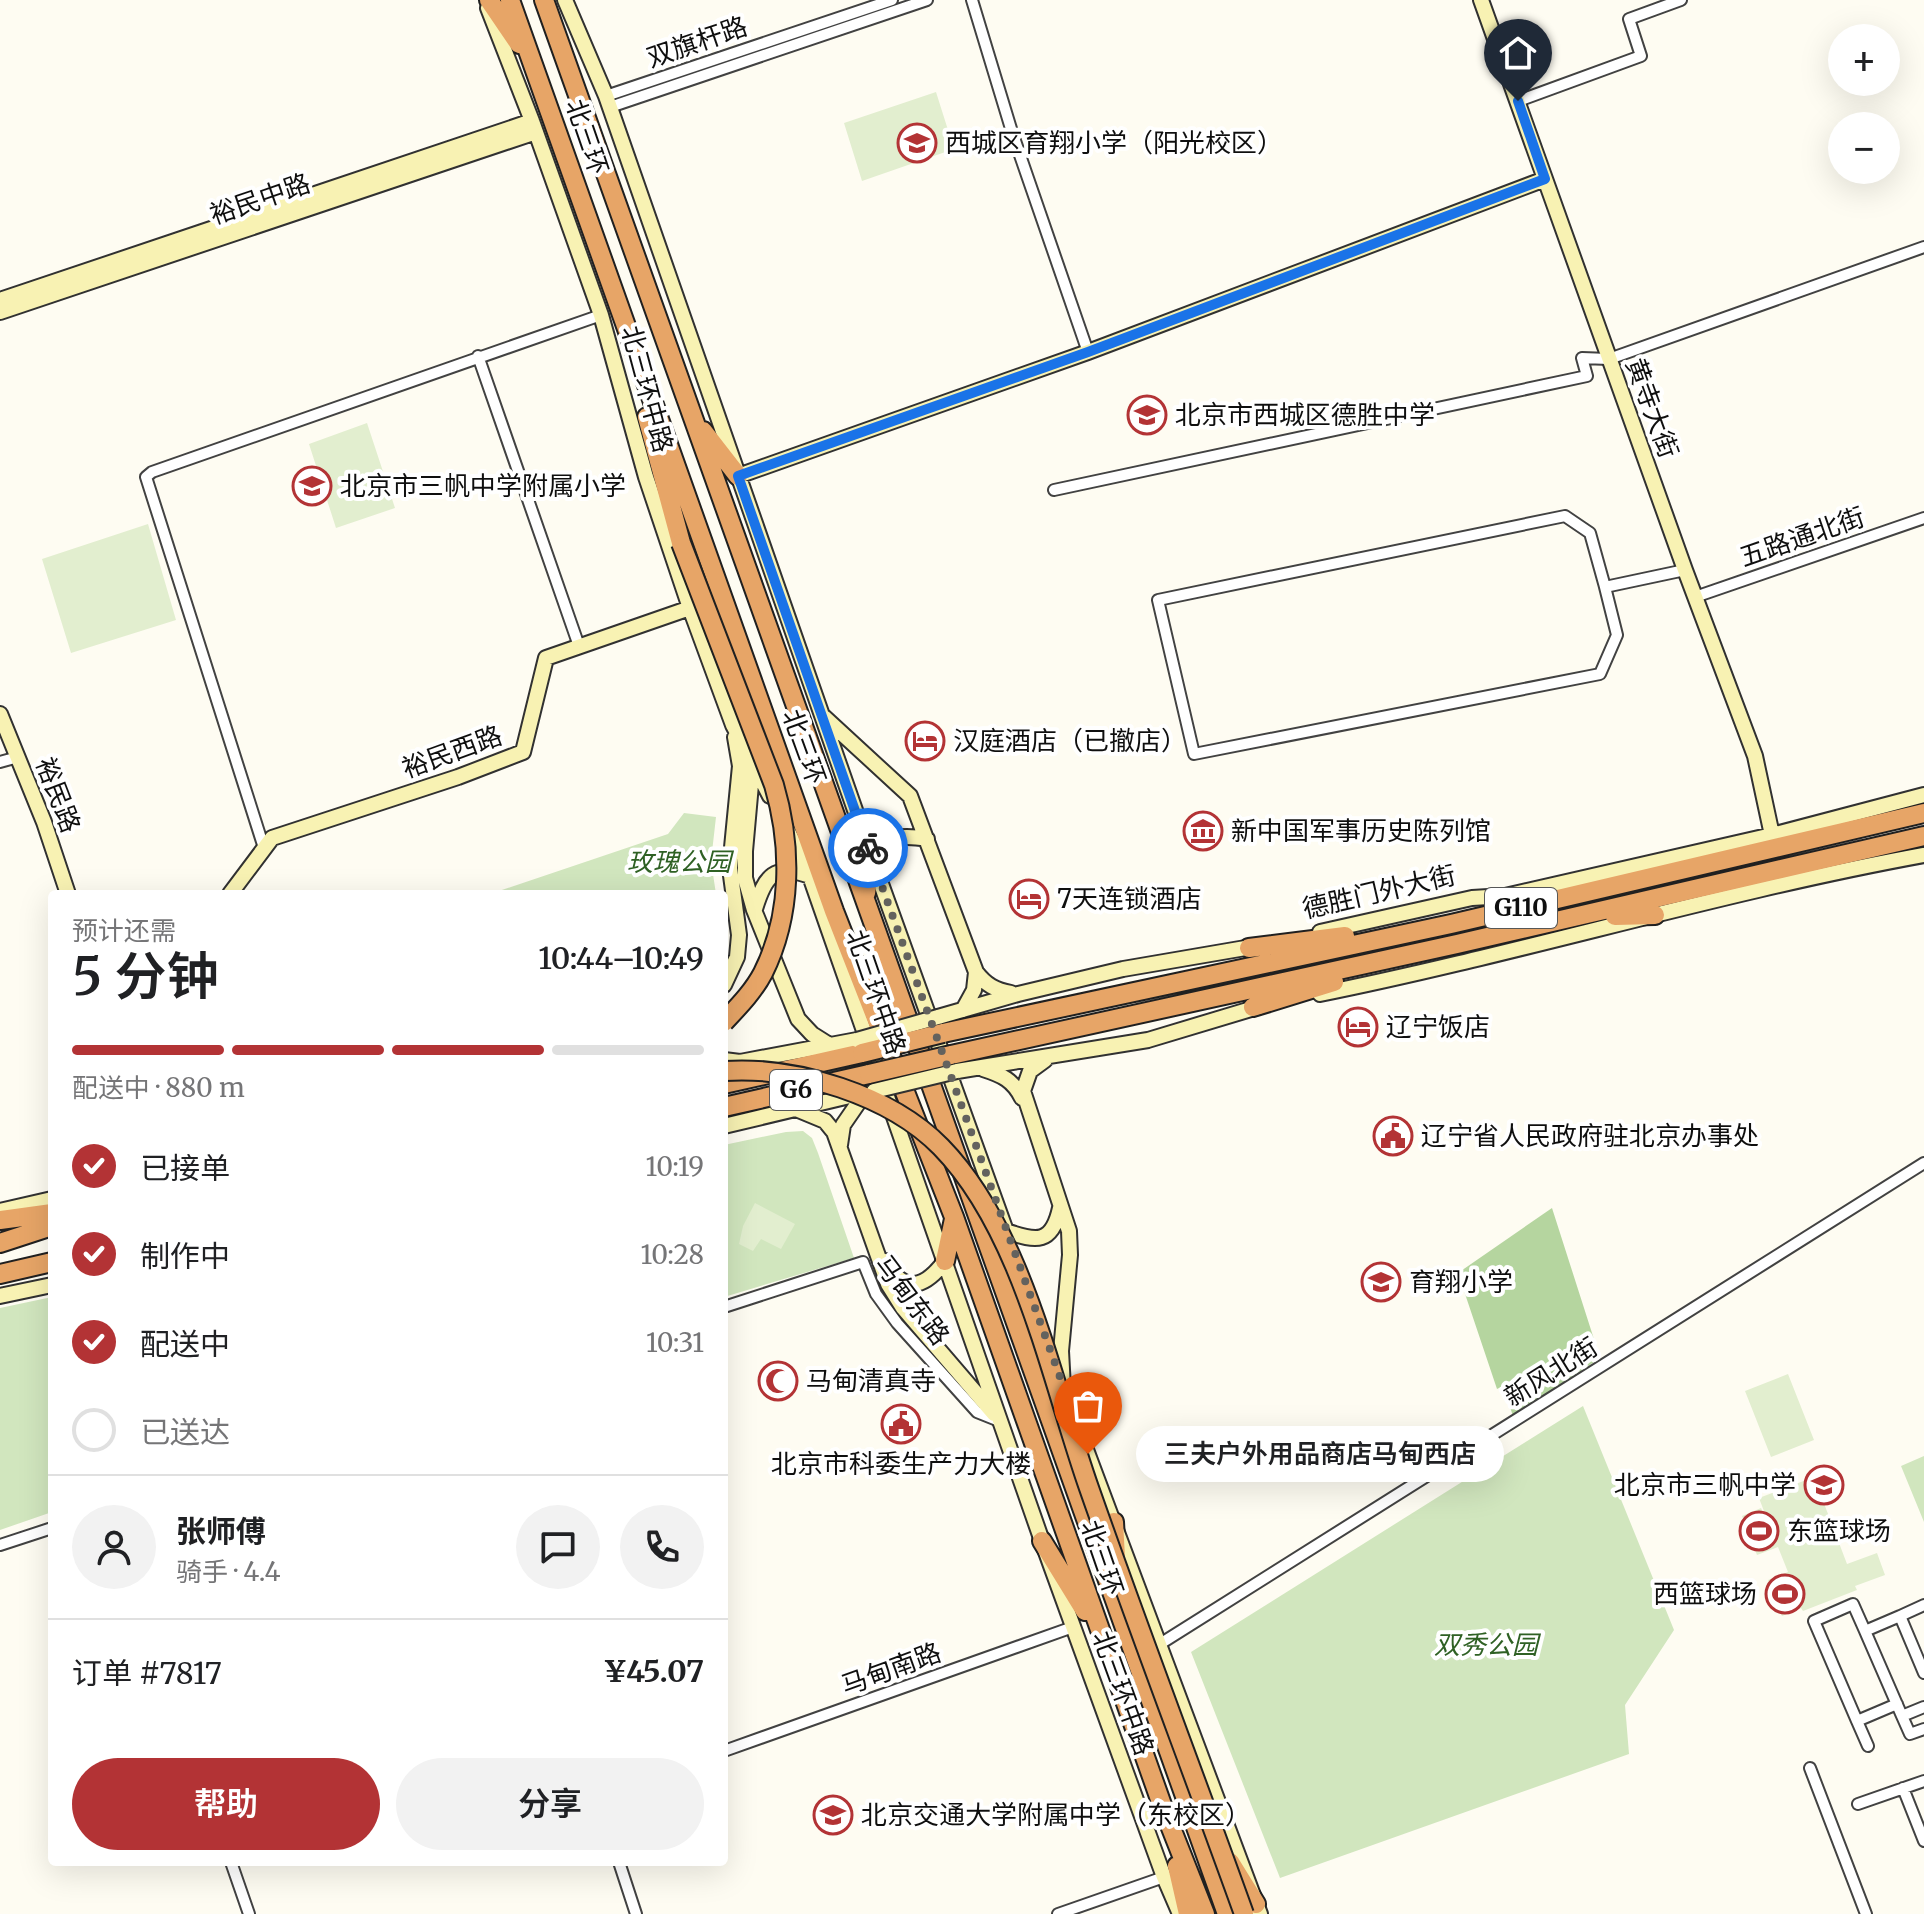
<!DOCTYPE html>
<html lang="zh">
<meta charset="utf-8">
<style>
body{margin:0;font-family:Merriweather,"Noto Sans SC",serif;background:#f2f2f2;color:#202124;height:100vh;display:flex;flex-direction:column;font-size:30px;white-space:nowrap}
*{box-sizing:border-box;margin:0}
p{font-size:26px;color:#757577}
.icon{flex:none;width:44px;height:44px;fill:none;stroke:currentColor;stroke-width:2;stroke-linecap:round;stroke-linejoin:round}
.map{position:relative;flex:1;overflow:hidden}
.drawer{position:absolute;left:48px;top:890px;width:680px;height:976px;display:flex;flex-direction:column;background:#fff;border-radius:8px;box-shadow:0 8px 32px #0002}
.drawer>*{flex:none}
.buttons{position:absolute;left:1828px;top:24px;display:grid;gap:16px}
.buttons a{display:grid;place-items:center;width:72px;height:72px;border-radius:50%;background:#fff;box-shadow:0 8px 32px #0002;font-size:40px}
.pin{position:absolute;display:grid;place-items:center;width:68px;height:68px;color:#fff;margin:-82px -34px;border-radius:50% 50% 50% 0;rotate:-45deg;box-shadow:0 0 8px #0007}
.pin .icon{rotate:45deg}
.courier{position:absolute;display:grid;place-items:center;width:80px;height:80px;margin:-40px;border:6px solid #1a73e8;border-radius:50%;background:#fff;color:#222;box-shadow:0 2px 10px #0007}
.bubble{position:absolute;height:56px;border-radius:28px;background:#fff;box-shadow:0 8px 32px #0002;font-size:26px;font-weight:600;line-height:56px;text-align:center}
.summary em{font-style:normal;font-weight:600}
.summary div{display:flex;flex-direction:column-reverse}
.summary{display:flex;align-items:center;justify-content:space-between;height:136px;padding:0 24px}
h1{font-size:52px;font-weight:600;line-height:60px}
.bar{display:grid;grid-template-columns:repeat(4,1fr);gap:12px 8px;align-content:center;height:96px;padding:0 24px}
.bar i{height:10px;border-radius:6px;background:#e0e0e0}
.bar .active{background:#b33335}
.bar p{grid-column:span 4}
.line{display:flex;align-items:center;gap:20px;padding:0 24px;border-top:2px solid #e0e0e0}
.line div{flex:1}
.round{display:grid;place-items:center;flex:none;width:84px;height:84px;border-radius:42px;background:#f2f2f2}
ol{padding:0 24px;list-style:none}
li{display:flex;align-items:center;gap:24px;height:88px}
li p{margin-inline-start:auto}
li .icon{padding:8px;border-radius:50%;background:#b33335;color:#fff;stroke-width:4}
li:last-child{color:#757577}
li i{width:44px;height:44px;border:4px solid #e0e0e0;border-radius:50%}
.button{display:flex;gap:16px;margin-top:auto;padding:16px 24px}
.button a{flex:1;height:92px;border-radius:48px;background:#b33335;color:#fff;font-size:32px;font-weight:600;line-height:92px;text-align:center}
.button a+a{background:#f2f2f2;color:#202124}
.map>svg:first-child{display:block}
</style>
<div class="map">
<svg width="1924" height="1914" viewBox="0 0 1924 1914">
<rect width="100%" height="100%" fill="#fefcf2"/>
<path fill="#d1e6be" d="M684,813L716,817L711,861L716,894H490L668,834Z
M803,1131L812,1138L818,1153L854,1258L724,1297V1145L786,1132Z
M52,1297V1512L0,1530V1308Z
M1583,1406L1674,1630L1625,1705L1629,1754L1280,1878L1191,1652Z
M1924,1456V1522L1901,1466Z"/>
<path fill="#b5d59f" d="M1552,1208L1600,1358L1513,1416L1503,1386L1497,1389L1458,1273Z"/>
<path fill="#e2eecf" d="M936,92L954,149L862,181L844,123Z
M367,423L395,508L336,528L309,444Z
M148,524L176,620L71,653L42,559Z
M755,1203L795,1224L781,1249L761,1239L753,1251L739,1244L743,1226Z
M1788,1374L1814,1440L1771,1457L1745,1391Z
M1814,1477L1847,1564L1877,1553L1885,1575L1855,1586L1857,1590L1803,1611L1801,1608L1782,1616L1768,1580L1788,1572L1778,1547L1757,1555L1742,1516L1761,1508L1776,1543L1759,1498Z"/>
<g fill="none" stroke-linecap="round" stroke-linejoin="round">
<g stroke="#424242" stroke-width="14">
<path id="street" d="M972,0L1012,132L1088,352
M606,96L892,0
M1518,101L1641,56L1629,19L1681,0
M610,107L927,0
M478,356L579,646
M1054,490L1587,376L1582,358L1609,359L1924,247
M1605,587L1617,635L1600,674L1194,754L1158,600L1565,516L1590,533L1605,587L1685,570
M1695,597L1924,518
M0,762L18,757
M264,848L146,477L152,472L601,315
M724,1307L863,1262L876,1294L897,1323L977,1412L997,1420
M0,1545L52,1528
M1924,1605L1900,1616L1924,1673
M1900,1616L1865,1631L1902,1716L1924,1707
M1865,1631L1853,1604L1814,1621L1857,1721L1897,1704
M1160,1644L1924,1163
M1902,1716L1910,1734L1924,1729
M1857,1721L1868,1746
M724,1751L1073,1627
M1810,1768L1866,1914
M1903,1788L1924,1841
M1858,1804L1924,1781
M231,1862L249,1914
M619,1862L636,1914
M1058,1914L1164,1877"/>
</g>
<g stroke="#313131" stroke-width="18">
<path id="secondary" d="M565,0L606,96L871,856L1006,1231
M1481,0L1685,570L1755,756L1772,835
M488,8L532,121L601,315L646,477L690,608L733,725L770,796
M0,300L532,121
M0,312L536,132
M738,476L1088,352L1545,179
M0,714L44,822L68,894
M824,717L910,796L976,972C986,985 995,990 1011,993
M753,762L745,851V878L754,910L798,1019L812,1034L831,1046
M787,829L810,876L1042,1541L1164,1877L1180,1914
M871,856C884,835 904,835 927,839
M230,894L272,838L458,777L523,752L546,658L690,608
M755,909C765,876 774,863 810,876
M1320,932L1472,898L1505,896L1772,835L1924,795
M724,985L737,957L739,935L730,868L740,766L735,737
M1320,994C1523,953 1721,892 1924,855
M963,1010L974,990L976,972
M938,1017L1018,994L1123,969L1257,946
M724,1060L740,1062L857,1040
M1045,1060L1030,1071L1023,1091L1069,1231L1070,1255L1061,1351L1063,1388
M983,1069C1002,1075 1013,1080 1022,1098
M957,1071L1148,1040L1261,1006
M796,1109L825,1121L834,1132L888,1284L903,1308L994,1414
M724,1126L858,1094
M840,1145L843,1125L865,1093
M0,1211L52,1199
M1006,1231C1037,1242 1052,1244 1060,1208
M885,1261C904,1294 924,1289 945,1261
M0,1296L52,1285
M1076,1423L1260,1914"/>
</g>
<g stroke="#202020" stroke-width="22">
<path id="highway" d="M489,0L519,44
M510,0L834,911L954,1217L1162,1805L1205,1914
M544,0L1227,1914
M647,417L681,543
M703,431L738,476
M866,893L871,856
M1615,916L1655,915
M1249,948L1345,936
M1253,1007L1334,982
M943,1033L1451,924L1924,813
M951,1055L1457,944L1924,836
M724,1084L862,1053
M724,1107L869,1074
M0,1220L52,1213
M0,1243L52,1226
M945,1261L954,1219
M0,1274L52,1262
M1114,1522L1116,1557
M1042,1541L1085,1611
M1230,1862L1256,1904
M1177,1866L1188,1914"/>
</g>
<use href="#street" stroke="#fff" stroke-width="10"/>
<use href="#secondary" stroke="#f8f2b3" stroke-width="14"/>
<use href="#highway" stroke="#e7a567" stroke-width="18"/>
<g stroke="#313131" stroke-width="18" stroke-linecap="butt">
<path id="secondary-bridge" d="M857,1040L938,1017
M874,1091L957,1071"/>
</g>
<g stroke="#202020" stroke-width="22" stroke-linecap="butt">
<path id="highway-bridge" d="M681,543L774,785C792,846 792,915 763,973C753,992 738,1007 724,1022
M862,1053L943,1033
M724,1071C796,1066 890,1095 941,1147C1023,1231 1051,1380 1089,1488C1139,1631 1193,1772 1244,1914
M869,1074L951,1055"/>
</g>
<use href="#secondary-bridge" stroke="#f8f2b3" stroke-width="14"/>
<use href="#highway-bridge" stroke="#e7a567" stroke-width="18"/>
</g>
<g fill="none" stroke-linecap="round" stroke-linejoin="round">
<path stroke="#63625e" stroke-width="8" stroke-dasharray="0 14.4" d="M868,848L1088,1454"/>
<path stroke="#1a73e8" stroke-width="10" d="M868,848L738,476L1088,352L1545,179L1518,101"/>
</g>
<defs>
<g id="school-ring" transform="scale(2)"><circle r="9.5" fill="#fff" stroke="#b33335" stroke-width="1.5"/><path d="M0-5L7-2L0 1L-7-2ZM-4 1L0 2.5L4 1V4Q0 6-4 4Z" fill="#b33335"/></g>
<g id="hotel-ring" transform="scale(2)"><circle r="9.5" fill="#fff" stroke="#b33335" stroke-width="1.5"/><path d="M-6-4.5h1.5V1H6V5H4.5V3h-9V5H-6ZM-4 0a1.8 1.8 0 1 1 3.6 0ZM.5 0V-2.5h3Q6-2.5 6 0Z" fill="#b33335"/></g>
<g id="museum-ring" transform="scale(2)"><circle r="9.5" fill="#fff" stroke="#b33335" stroke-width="1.5"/><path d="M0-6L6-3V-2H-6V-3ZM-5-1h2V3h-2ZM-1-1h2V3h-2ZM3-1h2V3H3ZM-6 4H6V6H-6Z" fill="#b33335"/></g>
<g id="civic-ring" transform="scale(2)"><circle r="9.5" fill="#fff" stroke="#b33335" stroke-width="1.5"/><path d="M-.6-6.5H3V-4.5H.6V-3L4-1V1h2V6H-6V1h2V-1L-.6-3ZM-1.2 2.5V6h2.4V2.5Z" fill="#b33335"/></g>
<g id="mosque-ring" transform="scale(2)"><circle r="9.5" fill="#fff" stroke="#b33335" stroke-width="1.5"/><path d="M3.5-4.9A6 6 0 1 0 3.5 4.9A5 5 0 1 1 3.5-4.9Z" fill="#b33335"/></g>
<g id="stadium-ring" transform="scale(2)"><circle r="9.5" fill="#fff" stroke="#b33335" stroke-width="1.5"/><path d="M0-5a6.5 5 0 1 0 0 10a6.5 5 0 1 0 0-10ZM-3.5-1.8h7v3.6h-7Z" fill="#b33335"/></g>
</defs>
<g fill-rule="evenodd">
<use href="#school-ring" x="917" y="143"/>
<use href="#school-ring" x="1147" y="415"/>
<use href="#school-ring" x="312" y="486"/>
<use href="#hotel-ring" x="925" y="741"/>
<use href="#museum-ring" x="1203" y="831"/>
<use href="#hotel-ring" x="1029" y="899"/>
<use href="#hotel-ring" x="1358" y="1027"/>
<use href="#civic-ring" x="1393" y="1136"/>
<use href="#school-ring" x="1381" y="1282"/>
<use href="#mosque-ring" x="778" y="1381"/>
<use href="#civic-ring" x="901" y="1424"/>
<use href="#school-ring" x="1824" y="1485"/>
<use href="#stadium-ring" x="1759" y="1531"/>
<use href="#stadium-ring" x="1785" y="1594"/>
<use href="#school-ring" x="833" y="1815"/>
</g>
<g text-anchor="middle" stroke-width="8" stroke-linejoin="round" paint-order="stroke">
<g fill="#fff" stroke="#575757" stroke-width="2">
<rect x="1485" y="888" width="72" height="40" rx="6"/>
<rect x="770" y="1070" width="52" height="40" rx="6"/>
</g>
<g font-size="24" font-weight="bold" fill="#0f0f0f">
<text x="1521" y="916">G110</text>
<text x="796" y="1098">G6</text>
</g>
<g font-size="26" fill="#0f0f0f" stroke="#fff">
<text transform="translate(697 42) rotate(-19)" y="9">双旗杆路</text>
<text transform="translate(587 137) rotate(71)" y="9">北三环</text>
<text transform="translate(260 199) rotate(-19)" y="9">裕民中路</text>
<text transform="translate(647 389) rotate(75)" y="9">北三环中路</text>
<text transform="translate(1652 408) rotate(70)" y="9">黄寺大街</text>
<text transform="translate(1802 537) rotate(-19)" y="9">五路通北街</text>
<text transform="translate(804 747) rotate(70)" y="9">北三环</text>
<text transform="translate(452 752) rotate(-20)" y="9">裕民西路</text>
<text transform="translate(58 795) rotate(69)" y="9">裕民路</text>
<text transform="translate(1379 892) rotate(-13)" y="9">德胜门外大街</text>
<text transform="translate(876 992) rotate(71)" y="9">北三环中路</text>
<text transform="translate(912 1300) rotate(53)" y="9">马甸东路</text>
<text transform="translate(1551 1372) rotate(-32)" y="9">新风北街</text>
<text transform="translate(1102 1558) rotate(71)" y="9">北三环</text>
<text transform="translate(891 1669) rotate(-20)" y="9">马甸南路</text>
<text transform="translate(1123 1693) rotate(70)" y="9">北三环中路</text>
</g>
<g font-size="26" fill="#0f0f0f" stroke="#fff" text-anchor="start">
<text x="945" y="152">西城区育翔小学（阳光校区）</text>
<text x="1175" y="424">北京市西城区德胜中学</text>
<text x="340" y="495">北京市三帆中学附属小学</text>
<text x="953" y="750">汉庭酒店（已撤店）</text>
<text x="1231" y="840">新中国军事历史陈列馆</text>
<text x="1057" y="908">7天连锁酒店</text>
<text x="1386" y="1036">辽宁饭店</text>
<text x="1421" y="1145">辽宁省人民政府驻北京办事处</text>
<text x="1409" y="1291">育翔小学</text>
<text x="806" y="1390">马甸清真寺</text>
<text x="901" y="1473" text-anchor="middle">北京市科委生产力大楼</text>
<text x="1796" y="1494" text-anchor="end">北京市三帆中学</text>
<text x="1787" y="1540">东篮球场</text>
<text x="1757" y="1603" text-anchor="end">西篮球场</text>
<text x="861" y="1824">北京交通大学附属中学（东校区）</text>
</g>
<g font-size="26" font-style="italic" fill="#2f6124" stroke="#fff">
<text x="679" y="871">玫瑰公园</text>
<text x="1486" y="1654">双秀公园</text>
</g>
</g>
</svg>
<div class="buttons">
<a>+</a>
<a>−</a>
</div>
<div class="pin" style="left:1088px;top:1454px;background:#ea580c"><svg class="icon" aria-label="bag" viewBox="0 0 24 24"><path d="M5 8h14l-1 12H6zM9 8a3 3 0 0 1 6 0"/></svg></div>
<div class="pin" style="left:1518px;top:101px;background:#1f2937"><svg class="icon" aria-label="home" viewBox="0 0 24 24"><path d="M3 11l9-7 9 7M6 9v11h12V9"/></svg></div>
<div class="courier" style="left:868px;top:848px"><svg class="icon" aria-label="bike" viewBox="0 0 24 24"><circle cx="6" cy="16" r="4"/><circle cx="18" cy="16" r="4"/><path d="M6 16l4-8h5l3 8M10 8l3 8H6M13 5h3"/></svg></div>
<div class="bubble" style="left:1136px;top:1426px;width:368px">三夫户外用品商店马甸西店</div>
<section class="drawer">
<div class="summary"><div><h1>5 分钟</h1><p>预计还需</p></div><em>10:44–10:49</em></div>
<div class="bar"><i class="active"></i><i class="active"></i><i class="active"></i><i></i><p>配送中 · 880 m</p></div>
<ol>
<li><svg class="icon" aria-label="check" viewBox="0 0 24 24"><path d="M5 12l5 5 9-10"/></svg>已接单<p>10:19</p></li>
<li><svg class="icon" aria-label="check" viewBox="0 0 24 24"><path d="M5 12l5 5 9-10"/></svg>制作中<p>10:28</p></li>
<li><svg class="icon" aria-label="check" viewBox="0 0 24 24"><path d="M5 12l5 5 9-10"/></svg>配送中<p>10:31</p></li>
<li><i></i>已送达</li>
</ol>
<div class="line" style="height:144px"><a class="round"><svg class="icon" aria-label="person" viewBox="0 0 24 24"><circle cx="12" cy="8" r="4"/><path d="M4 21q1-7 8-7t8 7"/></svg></a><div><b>张师傅</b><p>骑手 · 4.4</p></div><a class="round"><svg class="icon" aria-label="chat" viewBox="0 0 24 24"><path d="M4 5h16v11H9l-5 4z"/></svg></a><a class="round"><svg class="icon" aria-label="phone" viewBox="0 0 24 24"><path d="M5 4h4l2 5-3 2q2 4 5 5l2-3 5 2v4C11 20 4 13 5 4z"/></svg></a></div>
<div class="line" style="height:104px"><div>订单 #7817</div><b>¥45.07</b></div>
<div class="button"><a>帮助</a><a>分享</a></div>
</section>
</div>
